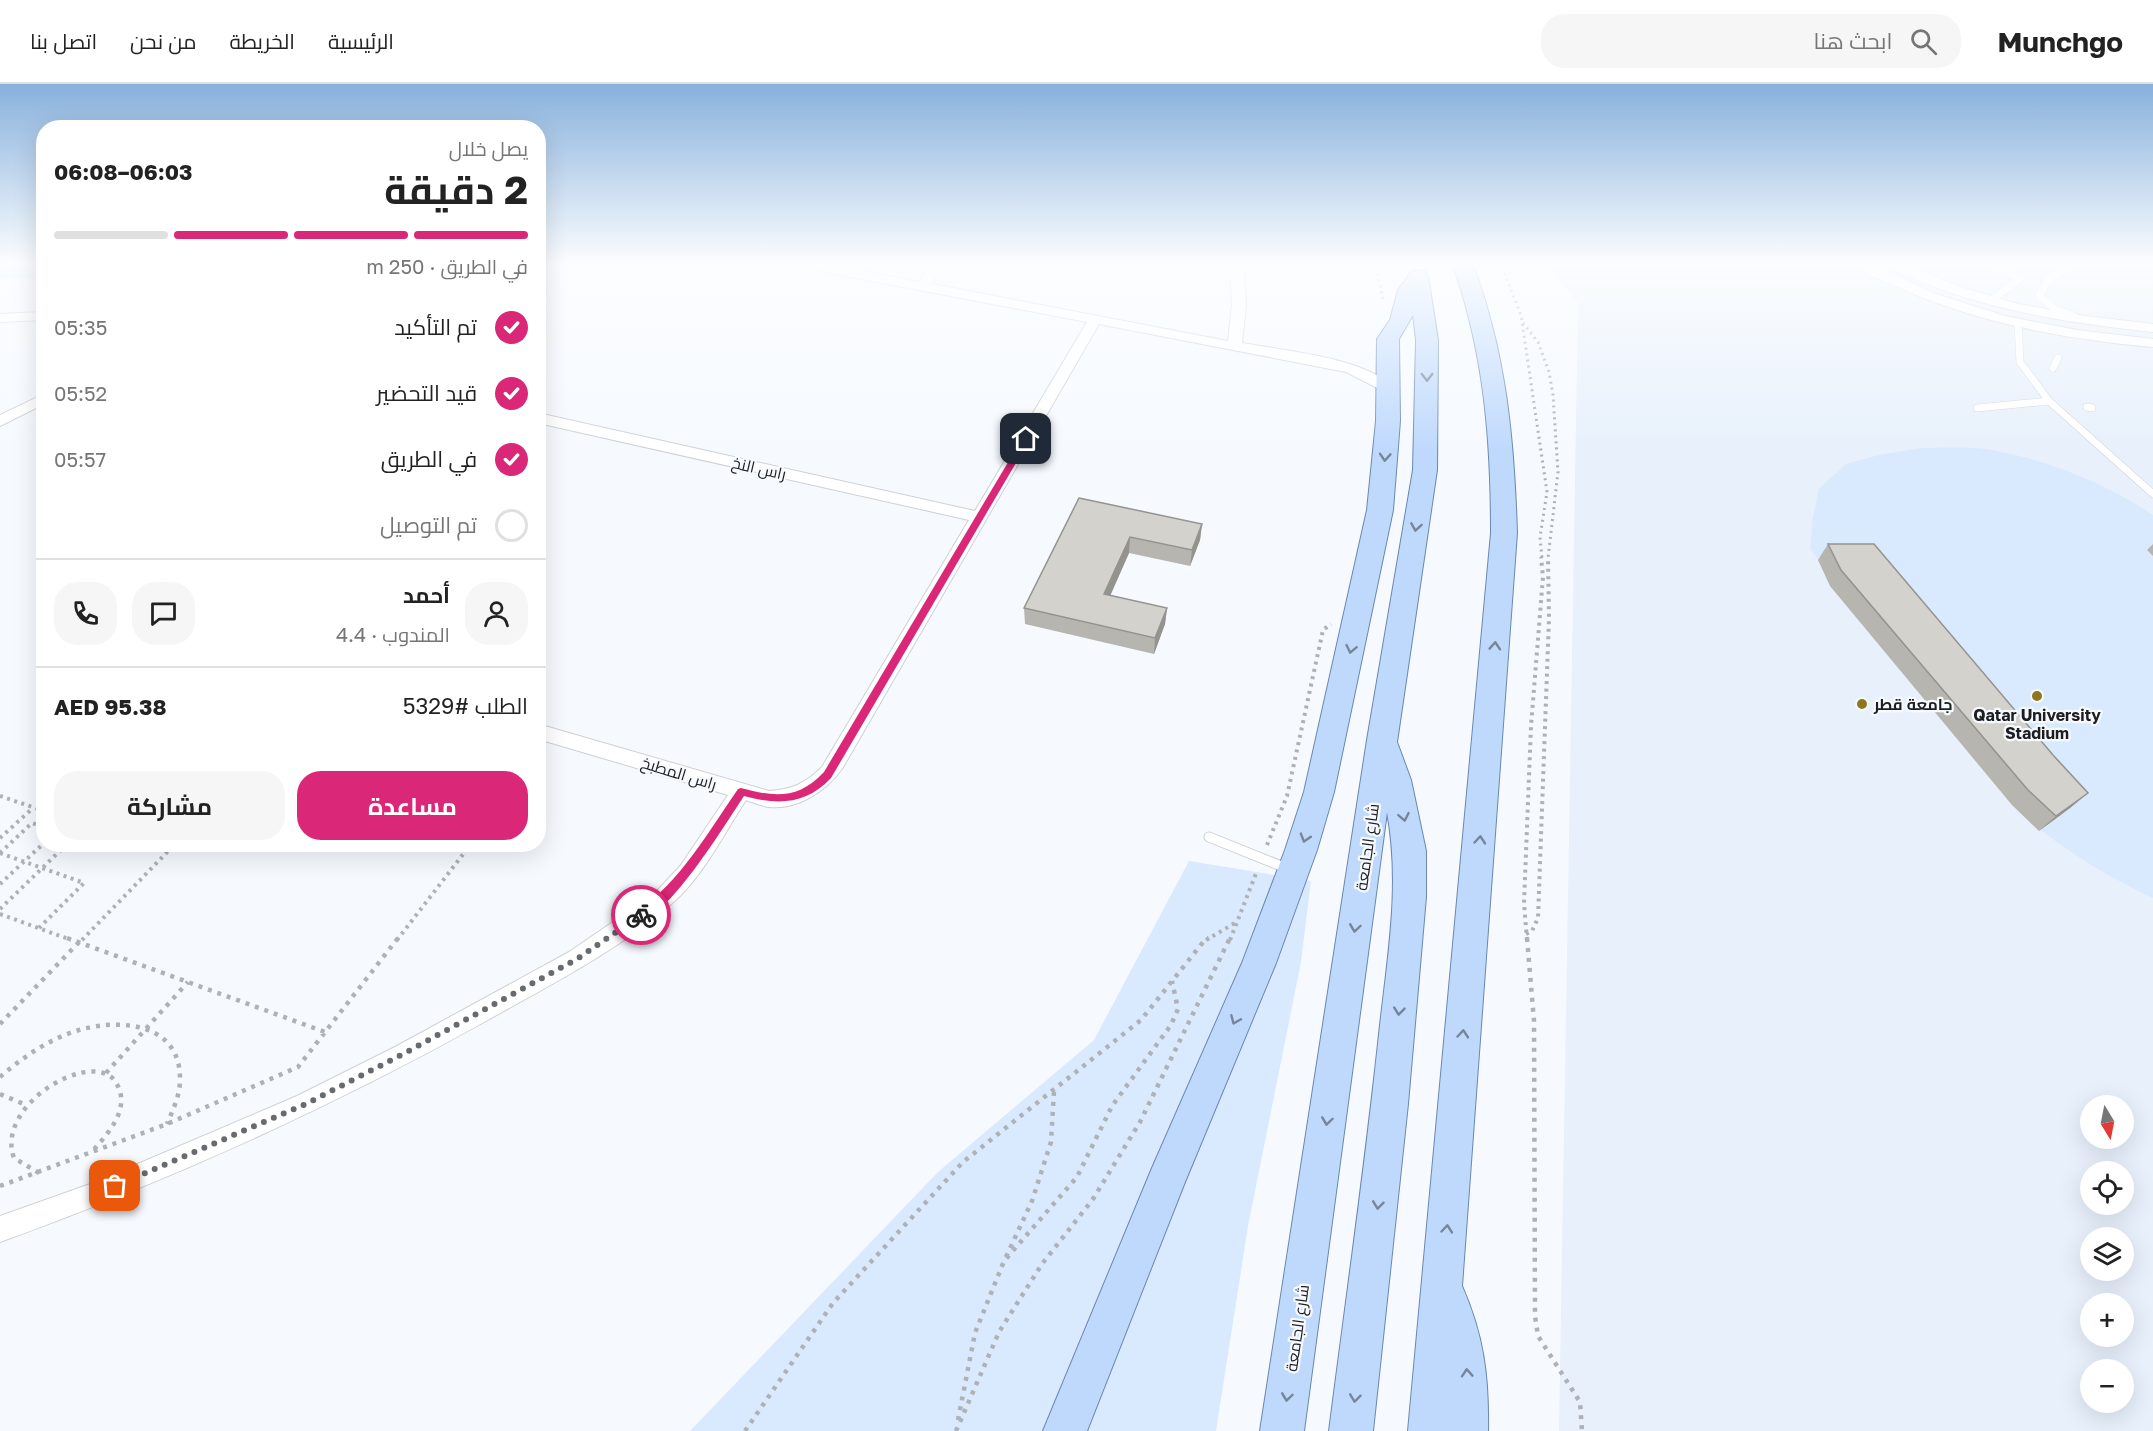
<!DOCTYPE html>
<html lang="ar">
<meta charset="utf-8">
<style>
body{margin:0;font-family:"Golos Text",Cairo,sans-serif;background:#f6f6f6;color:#222;direction:rtl;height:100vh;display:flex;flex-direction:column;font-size:22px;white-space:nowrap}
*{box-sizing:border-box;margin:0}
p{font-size:20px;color:#767676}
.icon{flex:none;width:33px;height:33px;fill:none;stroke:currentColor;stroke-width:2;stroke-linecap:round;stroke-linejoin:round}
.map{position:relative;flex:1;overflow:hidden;direction:ltr}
.details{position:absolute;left:36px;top:36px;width:510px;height:732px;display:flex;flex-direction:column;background:#fff;border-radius:24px;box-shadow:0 6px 24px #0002;direction:rtl}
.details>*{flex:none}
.needle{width:39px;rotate:170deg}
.fabs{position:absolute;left:2080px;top:1011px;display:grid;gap:12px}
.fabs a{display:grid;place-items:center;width:54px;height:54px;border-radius:50%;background:#fff;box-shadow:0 6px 24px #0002;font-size:30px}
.pin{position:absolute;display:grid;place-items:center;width:51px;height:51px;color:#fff;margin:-26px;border-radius:12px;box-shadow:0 3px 9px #0006}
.courier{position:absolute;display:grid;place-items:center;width:60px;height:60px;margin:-30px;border:4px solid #db2777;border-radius:50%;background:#fff;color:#222;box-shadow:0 2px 8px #0007}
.headline em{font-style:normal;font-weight:700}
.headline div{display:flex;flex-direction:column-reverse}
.headline{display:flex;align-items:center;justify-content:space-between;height:102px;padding:0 18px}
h1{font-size:39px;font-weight:700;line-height:45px}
.bar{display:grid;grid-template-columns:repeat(4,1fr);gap:9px 6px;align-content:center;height:72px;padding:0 18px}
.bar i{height:8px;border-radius:4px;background:#e0e0e0}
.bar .current{background:#db2777}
.bar p{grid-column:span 4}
.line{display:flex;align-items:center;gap:15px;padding:0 18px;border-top:2px solid #e0e0e0}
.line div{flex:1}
.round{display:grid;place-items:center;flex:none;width:63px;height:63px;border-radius:24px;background:#f6f6f6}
ol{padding:0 18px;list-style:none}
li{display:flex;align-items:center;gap:18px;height:66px}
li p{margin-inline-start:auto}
li .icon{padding:6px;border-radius:50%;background:#db2777;color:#fff;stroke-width:4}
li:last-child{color:#767676}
li i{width:33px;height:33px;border:3px solid #e0e0e0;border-radius:50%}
.cta{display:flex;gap:12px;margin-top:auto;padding:12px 18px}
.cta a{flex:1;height:69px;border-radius:24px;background:#db2777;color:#fff;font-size:24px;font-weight:700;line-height:69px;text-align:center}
.cta a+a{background:#f6f6f6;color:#222}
header{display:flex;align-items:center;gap:36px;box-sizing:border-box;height:84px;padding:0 30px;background:#fff;border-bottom:2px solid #e0e0e0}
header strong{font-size:28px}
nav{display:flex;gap:33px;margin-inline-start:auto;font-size:21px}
.search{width:420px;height:54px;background:#f6f6f6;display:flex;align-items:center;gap:15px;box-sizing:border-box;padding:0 21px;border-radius:24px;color:#767676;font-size:22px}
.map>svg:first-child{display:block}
</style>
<header>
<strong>Munchgo</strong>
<div class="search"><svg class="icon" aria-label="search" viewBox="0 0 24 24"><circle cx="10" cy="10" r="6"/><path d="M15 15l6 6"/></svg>ابحث هنا</div>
<nav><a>الرئيسية</a><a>الخريطة</a><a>من نحن</a><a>اتصل بنا</a></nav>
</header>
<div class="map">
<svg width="2153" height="1347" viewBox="0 0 2153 1347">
<rect width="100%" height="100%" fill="#f6faff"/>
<path fill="#e7f0fb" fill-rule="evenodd" d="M1545,178H2153V1347H1559L1578,219ZM2091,1022H2124V1054H2091ZM2091,1088H2124V1120H2091ZM2091,1154H2124V1186H2091ZM2091,1220H2124V1252H2091ZM2091,1286H2124V1318H2091Z"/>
<path fill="#d9e9fe" d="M0,178H43V195H0Z
M1921,364C1944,364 1969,362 1991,366C2048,376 2105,399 2153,431V814C2102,790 2053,760 2012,721L1810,465L1813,433L1819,405L1846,380L1879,371Z
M1189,777L1311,797L1301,878L1248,1142L1216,1347H690L938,1088L1094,956Z"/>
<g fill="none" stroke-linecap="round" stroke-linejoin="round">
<g stroke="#cdd1d6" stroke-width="8">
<path id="service-far1" d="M1979,178L2021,194
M1990,217L2021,194
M2074,232L2055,225L2039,212L2048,196L2076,178
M2053,284L2058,274
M2049,317L2153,410
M2087,323L2092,324
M1977,324L2049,317L2020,278L2018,239"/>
</g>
<g stroke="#cdd1d6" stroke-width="11">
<path id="service" d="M1209,753L1291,786"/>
</g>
<g stroke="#cdd1d6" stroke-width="2">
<path id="minor" d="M786,178H813L920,198L930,178H942L932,200L1228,257L1232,221L1230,178H1243L1246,221L1242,259C1280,266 1370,274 1394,305L1387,309L1346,288L1099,240L842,685C826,707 798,726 769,723C762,722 754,719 746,716C723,751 702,795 669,822C614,869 548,902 486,937C330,1024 168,1097 0,1158V1132L93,1099L297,1012L395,963L569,868L655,809L681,781L728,711L538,655V640L769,707C791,706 806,699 822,683L969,436L538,339V329L975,427L1087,238L793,182Z
M1852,178H1869L1933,209L2005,232L2077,246L2153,255V263C2066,255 1981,240 1900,204C1886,198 1863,190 1852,178Z
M1883,178H1900L1957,202L2018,220L2085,232L2153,240V248C2075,240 1998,228 1924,199C1912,194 1892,188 1883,178Z
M44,228V236L0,238V230Z
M44,310V320L0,342V331Z"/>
</g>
<g stroke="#6b87ae" stroke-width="2">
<path id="primary" d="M1452,178H1472C1506,268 1514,353 1517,449L1462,1202C1484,1252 1489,1293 1488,1347H1408L1491,449C1491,353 1484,269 1452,178Z
M1418,186L1425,188L1428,192L1438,256L1437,386L1397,658L1411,696L1426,767V813L1408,1020L1373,1347H1329C1346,1215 1365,1082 1379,950C1387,876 1401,802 1387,728L1304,1347H1260L1367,656L1413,386L1416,256L1413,231L1399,255L1400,337L1393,426L1334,708L1317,766L1276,879L1185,1098L1087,1347H1043L1152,1084L1242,879L1285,766L1304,708L1367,426L1376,337L1377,255L1390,236L1398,206L1411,188Z"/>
</g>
<path stroke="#aeb1b5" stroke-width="3" stroke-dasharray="2 4" stroke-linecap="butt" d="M1375,178L1383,215
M1500,178L1521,231L1547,408L1540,453L1542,474
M1523,239L1538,258L1549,288L1553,311L1558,388L1548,474"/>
<path stroke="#aeb1b5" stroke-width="4" stroke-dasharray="3 4.5" stroke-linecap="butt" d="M0,712L44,727
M0,754L33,724
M1267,761L1287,712L1323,546L1331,540
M0,769L84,799L39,844
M0,769L32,739L44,743
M0,800L44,759
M0,825L67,760
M0,830L71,856
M1526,850L1532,847L1538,834L1549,534L1548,473
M82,856L175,760
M397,856L471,760
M1206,856L1235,839
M1230,856L1257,787
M1527,856L1524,819L1531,642L1543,493L1541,473"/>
<path stroke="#aeb1b5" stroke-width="4.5" stroke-dasharray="4 6" stroke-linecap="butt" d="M67,854L325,948
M1527,854L1534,937L1535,1232L1538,1252L1580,1318L1582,1347
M0,940L83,854
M106,989L188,898
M0,993C23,973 49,955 79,946C121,934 181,939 180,996C180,1011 173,1026 167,1040
M0,1010L26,1021
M39,1089L14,1074C0,1036 46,996 81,989C93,986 108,987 115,997C133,1024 108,1049 91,1069
M0,1102L167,1040L298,983L398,854
M1006,1173L1032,1117L1051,1058L1054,1007
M958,1336L975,1249L1004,1177L1077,1093L1112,1022L1171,941L1178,925L1172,897
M745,1347L833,1219L963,1078L1141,936L1204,857L1209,854
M956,1347L999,1248L1042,1180L1093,1115L1140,1038L1230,854"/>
<use href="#service-far1" stroke="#fff" stroke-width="7"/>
<use href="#service" stroke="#fff" stroke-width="9"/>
<use href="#minor" fill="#fff" fill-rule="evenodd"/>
<use href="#primary" fill="#bfd9fd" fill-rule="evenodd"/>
</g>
<path fill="#b6b5af" d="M1079,414L1202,440L1200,456L1190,482L1129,469L1110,511L1167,524L1165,540L1154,570L1025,540L1024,524Z
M1828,460L2053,671L2088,709L2070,724L2039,747L2012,721L1830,502L1818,476Z
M2153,460V472L2147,466Z"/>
<path fill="#94938f" d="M1202,440L1200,456L1190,482L1192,466Z
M1130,453L1129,469L1104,526V510Z
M1167,524L1165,540L1154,570L1155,554Z
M2088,709L2070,724L2039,747L2056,732Z"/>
<path fill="#d4d2cc" stroke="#94938f" stroke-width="1.5" d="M1079,414L1202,440L1192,466L1130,453L1104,510L1167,524L1155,554L1024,524Z
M1828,460H1874L2053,671L2088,709L2056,732L2028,706L1841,486Z"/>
<defs><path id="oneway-chevron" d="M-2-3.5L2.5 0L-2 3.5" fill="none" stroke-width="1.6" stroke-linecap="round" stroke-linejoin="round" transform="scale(1.5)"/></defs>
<g stroke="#76859a">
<use href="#oneway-chevron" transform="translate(1427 293) rotate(90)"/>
<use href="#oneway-chevron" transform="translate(1385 373) rotate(94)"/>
<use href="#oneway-chevron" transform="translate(1416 443) rotate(99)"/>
<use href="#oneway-chevron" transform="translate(1495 562) rotate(-86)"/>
<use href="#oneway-chevron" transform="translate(1351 565) rotate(102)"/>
<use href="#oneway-chevron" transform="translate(1404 733) rotate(79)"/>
<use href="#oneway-chevron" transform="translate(1305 754) rotate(107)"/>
<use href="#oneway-chevron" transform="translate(1480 756) rotate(-85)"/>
<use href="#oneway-chevron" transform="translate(1355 844) rotate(98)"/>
<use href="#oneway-chevron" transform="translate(1399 927) rotate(96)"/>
<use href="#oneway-chevron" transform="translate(1235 936) rotate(113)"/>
<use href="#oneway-chevron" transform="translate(1463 950) rotate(-85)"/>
<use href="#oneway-chevron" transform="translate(1327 1037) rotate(98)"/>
<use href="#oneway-chevron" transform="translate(1378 1121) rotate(97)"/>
<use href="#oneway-chevron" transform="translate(1447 1145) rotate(-85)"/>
<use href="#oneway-chevron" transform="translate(1467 1289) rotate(-94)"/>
<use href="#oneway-chevron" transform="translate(1287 1313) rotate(98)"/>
<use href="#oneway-chevron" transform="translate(1355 1314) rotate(97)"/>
</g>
<linearGradient id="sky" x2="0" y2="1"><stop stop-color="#88b1dc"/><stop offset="0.49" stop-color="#fbfdff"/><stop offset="1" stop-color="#fbfdff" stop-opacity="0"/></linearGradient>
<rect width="2153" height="366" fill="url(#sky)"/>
<path fill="#db2777" d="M1023,353L1030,355L831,694C806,721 777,721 744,712C729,734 664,842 637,835V828C682,795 707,750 738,705L741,704C774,713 798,716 824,688Z"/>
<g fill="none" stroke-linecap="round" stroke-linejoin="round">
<path stroke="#686b6e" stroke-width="6" stroke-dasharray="0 10.8" d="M115,1102L306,1020L403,970L577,875L641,831"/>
</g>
<g fill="#8e781d" stroke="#f6faff" stroke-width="2">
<circle cx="2037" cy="612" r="6"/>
<circle cx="1862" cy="620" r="6"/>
</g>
<g text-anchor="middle" stroke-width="4.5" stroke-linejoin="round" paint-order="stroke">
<g font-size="16" fill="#1c1e20" stroke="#f6faff">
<text transform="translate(759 384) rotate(13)" y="6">راس النخ</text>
<text transform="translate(679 689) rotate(17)" y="6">راس المطبخ</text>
<text transform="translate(1367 763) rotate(-82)" y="6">شارع الجامعة</text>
<text transform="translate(1297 1244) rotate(-82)" y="6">شارع الجامعة</text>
</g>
<g font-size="16" font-weight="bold" fill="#1c1e20" stroke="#f6faff" text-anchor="start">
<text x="1874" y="626">جامعة قطر</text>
<text x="2037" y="637" text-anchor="middle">Qatar University<tspan x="2037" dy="18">Stadium</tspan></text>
</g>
</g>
</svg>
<div class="fabs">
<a><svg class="needle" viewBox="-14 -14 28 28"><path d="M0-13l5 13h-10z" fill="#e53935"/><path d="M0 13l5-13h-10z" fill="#767676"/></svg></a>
<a><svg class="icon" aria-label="locate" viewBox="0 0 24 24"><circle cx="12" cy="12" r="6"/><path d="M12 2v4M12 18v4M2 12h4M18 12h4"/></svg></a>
<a><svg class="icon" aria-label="layers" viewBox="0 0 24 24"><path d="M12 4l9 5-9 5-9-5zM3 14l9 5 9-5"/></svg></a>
<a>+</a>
<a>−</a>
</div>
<div class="pin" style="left:115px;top:1102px;background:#ea580c"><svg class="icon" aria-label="bag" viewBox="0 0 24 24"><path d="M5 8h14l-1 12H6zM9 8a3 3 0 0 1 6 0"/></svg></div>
<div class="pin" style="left:1026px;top:355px;background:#1f2937"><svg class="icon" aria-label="home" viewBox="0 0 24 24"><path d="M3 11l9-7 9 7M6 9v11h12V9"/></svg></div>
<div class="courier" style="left:641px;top:831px"><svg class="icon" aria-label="bike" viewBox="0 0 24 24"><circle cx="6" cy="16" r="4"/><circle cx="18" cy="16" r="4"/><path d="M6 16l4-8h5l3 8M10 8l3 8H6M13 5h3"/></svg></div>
<section class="details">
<div class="headline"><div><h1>2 دقيقة</h1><p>يصل خلال</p></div><em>06:03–06:08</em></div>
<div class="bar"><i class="current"></i><i class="current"></i><i class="current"></i><i></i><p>في الطريق · 250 m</p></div>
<ol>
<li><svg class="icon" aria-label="check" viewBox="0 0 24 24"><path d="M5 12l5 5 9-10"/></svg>تم التأكيد<p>05:35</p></li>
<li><svg class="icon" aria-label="check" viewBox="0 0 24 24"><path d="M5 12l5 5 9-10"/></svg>قيد التحضير<p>05:52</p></li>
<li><svg class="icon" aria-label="check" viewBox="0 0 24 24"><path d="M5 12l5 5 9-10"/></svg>في الطريق<p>05:57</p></li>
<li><i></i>تم التوصيل</li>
</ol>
<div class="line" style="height:108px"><a class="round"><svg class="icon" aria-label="person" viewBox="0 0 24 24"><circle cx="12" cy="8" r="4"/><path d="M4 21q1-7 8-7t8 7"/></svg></a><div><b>أحمد</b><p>المندوب · 4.4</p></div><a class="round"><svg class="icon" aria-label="chat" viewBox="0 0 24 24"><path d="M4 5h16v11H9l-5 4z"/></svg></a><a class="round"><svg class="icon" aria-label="phone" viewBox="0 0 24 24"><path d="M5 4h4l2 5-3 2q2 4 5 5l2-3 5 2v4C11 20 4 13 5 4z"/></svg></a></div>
<div class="line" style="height:78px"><div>الطلب #5329</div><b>AED 95.38</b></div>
<div class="cta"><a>مساعدة</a><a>مشاركة</a></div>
</section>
</div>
